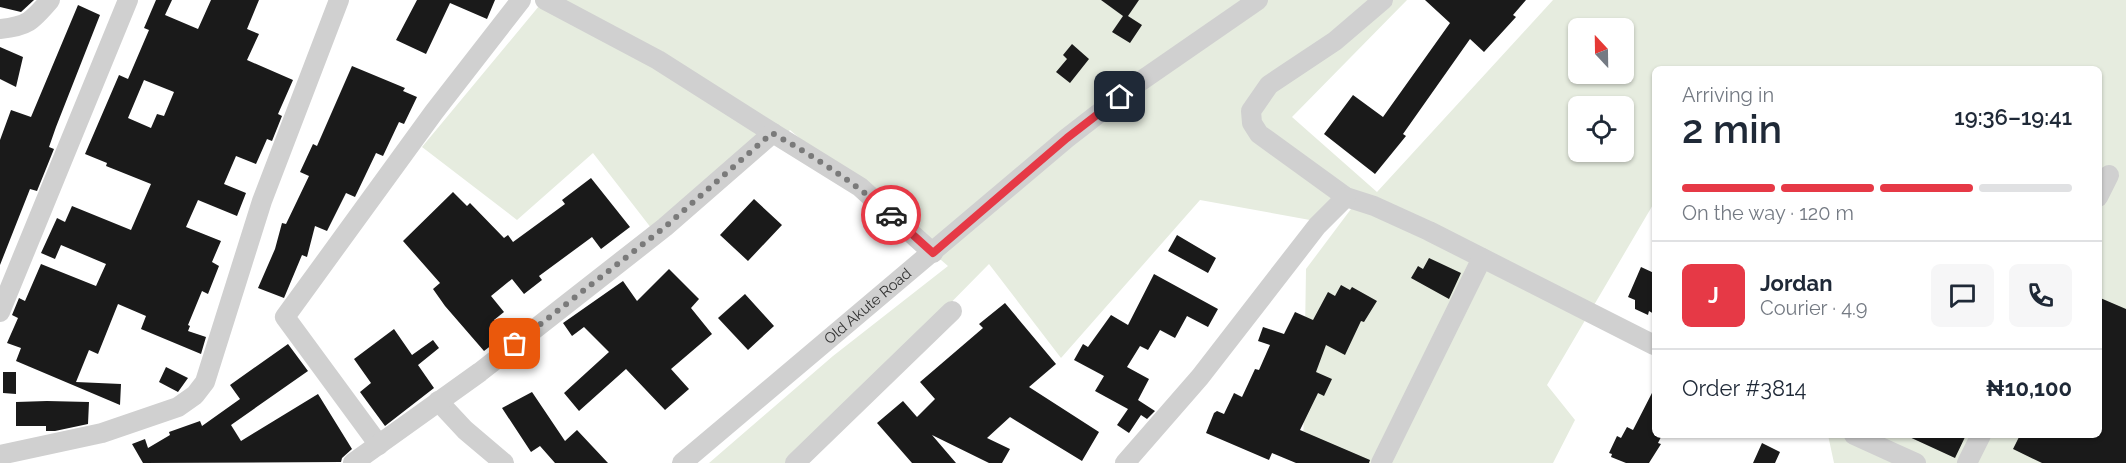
<!DOCTYPE html>
<meta charset="utf-8">
<style>
body{margin:0;font-family:Raleway,sans-serif;background:#f6f6f7;color:#1f2937;height:100vh;display:flex;flex-direction:column;font-size:22px;white-space:nowrap}
*{box-sizing:border-box;margin:0}
p{font-size:20px;color:#747a83}
.icon{flex:none;width:33px;height:33px;fill:none;stroke:currentColor;stroke-width:2;stroke-linecap:round;stroke-linejoin:round}
.map{position:relative;flex:1;overflow:hidden}
.drawer{position:absolute;left:1652px;top:66px;width:450px;height:372px;display:flex;flex-direction:column;background:#fff;border-radius:9px;box-shadow:0 2px 4px #0004}
.drawer>*{flex:none}
.needle{width:39px;rotate:338deg}
.buttons{position:absolute;left:1568px;top:18px;display:grid;gap:12px}
.buttons a{display:grid;place-items:center;width:66px;height:66px;border-radius:9px;background:#fff;box-shadow:0 2px 4px #0004;font-size:30px}
.pin{position:absolute;display:grid;place-items:center;width:51px;height:51px;color:#fff;margin:-26px;border-radius:12px;box-shadow:0 3px 9px #0006}
.courier{position:absolute;display:grid;place-items:center;width:60px;height:60px;margin:-30px;border:4px solid #e63946;border-radius:50%;background:#fff;color:#222;box-shadow:0 2px 8px #0007}
.head em{font-style:normal;font-weight:600}
.head div{display:flex;flex-direction:column-reverse}
.head{display:flex;align-items:center;justify-content:space-between;height:102px;padding:0 30px}
h1{font-size:39px;font-weight:600;line-height:45px}
.bar{display:grid;grid-template-columns:repeat(4,1fr);gap:9px 6px;align-content:center;height:72px;padding:0 30px}
.bar i{height:8px;border-radius:4px;background:#e0e1e3}
.bar .active{background:#e63946}
.bar p{grid-column:span 4}
.line{display:flex;align-items:center;gap:15px;padding:0 30px;border-top:2px solid #e0e1e3}
.line div{flex:1}
.round{display:grid;place-items:center;flex:none;width:63px;height:63px;border-radius:9px;background:#f6f6f7}
.map>svg:first-child{display:block}
</style>
<div class="map">
<svg width="2126" height="463" viewBox="0 0 2126 463">
<rect width="100%" height="100%" fill="#fff"/>
<path fill="#e6ecdf" fill-rule="evenodd" d="M544,0H1407L1292,117L1377,192L1553,0H2126V463H1834L1828,435H2098V69H1654V203L1547,385L1575,420L1553,463H1303L1306,269L1357,201L1310,220L1200,200L1061,358L989,264L793,463H709L833,356L948,266L790,130L655,233L593,153L517,220L422,147ZM1578,28H1623V74H1578ZM1578,106H1623V152H1578Z"/>
<path fill="#1a1a1a" fill-rule="evenodd" d="M0,0H34L21,12L0,7Z
M156,0H172L165,15L198,29L211,0H259L247,29L259,34L247,60L293,80L278,114L282,116L272,141L267,139L256,164L236,156L224,184L246,193L237,216L198,200L186,227L221,241L212,262L219,266L208,294L202,291L188,325L190,326L188,331L206,337L201,354L141,329L146,316L118,304L98,354L89,350L76,382L121,384L120,405L16,361L21,348L7,343L18,318L12,315L19,298L25,301L41,264L96,286L106,264L61,245L55,259L41,253L57,218L65,222L72,206L131,230L151,184L106,166L107,163L85,154L119,75L128,79L149,30L144,28ZM144,80L174,92L164,116L157,114L151,128L128,118Z
M417,0H495L487,19L450,3L426,54L396,40Z
M1101,0H1139L1128,16L1142,25L1130,43L1112,32L1123,16Z
M1425,0H1526L1513,15L1516,17L1484,52L1470,39L1403,134L1406,136L1375,174L1324,134L1353,95L1383,117L1450,23Z
M78,5L100,15L56,127L49,147L54,149L37,191L30,189L0,265V140L11,110L31,117Z
M1072,44L1089,59L1070,83L1056,72L1067,59L1063,55Z
M0,47L23,57L16,87L0,79Z
M352,66L405,88L403,91L417,97L404,124L399,122L383,156L376,153L355,197L346,193L327,231L315,226L307,257L302,255L284,298L258,288L275,249L282,223L286,224L309,176L300,172L313,144L317,146Z
M591,178L630,227L601,249L592,237L539,276L542,280L524,294L512,279L491,296L504,312L494,320L500,328L492,334L497,341L484,351L445,306L433,289L440,283L403,241L453,192L467,206L470,203L504,238L508,235L513,242L565,204L562,200Z
M754,199L782,225L748,261L720,235Z
M1177,235L1216,258L1208,273L1168,251Z
M1429,258L1461,273L1449,299L1411,278L1418,266L1423,269Z
M1641,267L1654,273V314L1649,311L1648,315L1635,309V300L1628,297Z
M669,269L699,299L691,308L712,334L671,369L689,389L665,410L626,369L579,411L564,393L609,352L584,327L572,336L563,323L623,281L637,301Z
M1154,274L1218,309L1208,327L1187,316L1175,338L1160,330L1148,350L1140,346L1127,367L1149,379L1138,400L1155,411L1147,419L1141,415L1129,433L1117,425L1128,409L1095,391L1104,376L1074,360L1083,344L1088,347L1111,315L1128,325Z
M1341,285L1350,290L1352,287L1377,301L1364,322L1361,321L1345,355L1326,345L1316,372L1332,379L1324,396L1318,393L1300,430L1370,460L1369,463H1296L1272,453L1269,460L1206,433L1214,413L1217,411L1224,414L1234,393L1242,397L1255,369L1259,370L1270,345L1258,341L1263,327L1284,334L1295,312L1313,320L1328,292L1335,296Z
M745,294L774,326L748,350L718,318Z
M2098,297L2126,309V463H2042L2013,449L2020,435H2098Z
M1005,303L1056,364L1029,387L1099,432L1082,461L1010,417L987,438L1010,449L1002,463H989L932,435L956,463H912L877,423L903,401L917,417L935,399L920,382L983,328L979,324Z
M394,329L412,355L433,340L439,348L418,365L434,388L385,426L360,392L371,383L354,359Z
M288,344L308,371L231,425L241,441L318,394L352,449L342,458L341,462L143,463L132,444L145,439L148,448L170,435L169,432L200,421L202,426L240,399L230,385Z
M166,367L188,378L178,392L159,382Z
M3,372H16V394L3,393Z
M1654,389V435H1662L1658,443L1661,444L1649,463H1626L1611,457L1612,454L1609,453L1617,436L1621,438L1627,427L1633,430Z
M532,392L565,441L577,430L608,463H555L540,446L531,452L502,408Z
M47,401L89,402L88,424L55,431H46V426H16V402Z
M1905,435H1966L1955,458Z
M1762,443L1780,452L1775,463H1753Z"/>
<g fill="none" stroke-linecap="round" stroke-linejoin="round">
<g stroke="#d0d0d0" stroke-width="20">
<path d="M545,0L658,60L773,133"/>
<path d="M1383,0L1335,41L1269,85L1251,111L1252,123L1259,134L1346,197L1374,206L1429,231L1654,345"/>
<path d="M0,29C28,26 32,21 50,0"/>
<path d="M2098,197L2109,175"/>
<path d="M0,312L128,0"/>
<path d="M438,401L465,430L504,463"/>
<path d="M1854,435L1916,463"/>
<path d="M379,445L285,317L434,112L521,0"/>
<path d="M0,455L102,433L178,407L195,395L205,382L262,201L339,0"/>
<path d="M353,463L480,372L665,227L773,133L860,187L933,253"/>
<path id="s1" d="M682,463L1067,138L1138,83L1258,0"/>
<path d="M795,463L952,311"/>
<path d="M1125,463L1200,377L1317,226L1346,197"/>
<path d="M1381,463L1482,258"/>
<path d="M1967,463L1981,435"/>
</g>
</g>
<g fill="none" stroke-linecap="round" stroke-linejoin="round">
<path stroke="#7a7a7a" stroke-width="6" stroke-dasharray="0 10.8" d="M515,344L665,227L772,133C815,157 854,182 891,215"/>
<path stroke="#e63946" stroke-width="8" d="M891,215L933,253L1067,138L1120,97"/>
</g>
<g text-anchor="middle" stroke-width="6" stroke-linejoin="round" paint-order="stroke">
<g font-size="15" fill="#333" stroke="#fff">
<text dy="5" stroke="none"><textPath href="#s1" startOffset="243">Old Akute Road</textPath></text>
</g>
</g>
</svg>
<div class="buttons">
<a><svg class="needle" viewBox="-14 -14 28 28"><path d="M0-13l5 13h-10z" fill="#e53935"/><path d="M0 13l5-13h-10z" fill="#747a83"/></svg></a>
<a><svg class="icon" aria-label="locate" viewBox="0 0 24 24"><circle cx="12" cy="12" r="6"/><path d="M12 2v4M12 18v4M2 12h4M18 12h4"/></svg></a>
</div>
<div class="pin" style="left:515px;top:344px;background:#ea580c"><svg class="icon" aria-label="bag" viewBox="0 0 24 24"><path d="M5 8h14l-1 12H6zM9 8a3 3 0 0 1 6 0"/></svg></div>
<div class="pin" style="left:1120px;top:97px;background:#1f2937"><svg class="icon" aria-label="home" viewBox="0 0 24 24"><path d="M3 11l9-7 9 7M6 9v11h12V9"/></svg></div>
<div class="courier" style="left:891px;top:215px"><svg class="icon" aria-label="car" viewBox="0 0 24 24"><path d="M5 17H2v-5l4-1 3-4h7l3 4 3 1v5h-3M9 17h6M6 11h13"/><circle cx="7" cy="17" r="2"/><circle cx="17" cy="17" r="2"/></svg></div>
<section class="drawer">
<div class="head"><div><h1>2 min</h1><p>Arriving in</p></div><em>19:36–19:41</em></div>
<div class="bar"><i class="active"></i><i class="active"></i><i class="active"></i><i></i><p>On the way · 120 m</p></div>
<div class="line" style="height:108px"><b class="round" style="background:#e63946;color:#fff">J</b><div><b>Jordan</b><p>Courier · 4.9</p></div><a class="round"><svg class="icon" aria-label="chat" viewBox="0 0 24 24"><path d="M4 5h16v11H9l-5 4z"/></svg></a><a class="round"><svg class="icon" aria-label="phone" viewBox="0 0 24 24"><path d="M5 4h4l2 5-3 2q2 4 5 5l2-3 5 2v4C11 20 4 13 5 4z"/></svg></a></div>
<div class="line" style="height:78px"><div>Order #3814</div><b>₦10,100</b></div>
</section>
</div>
